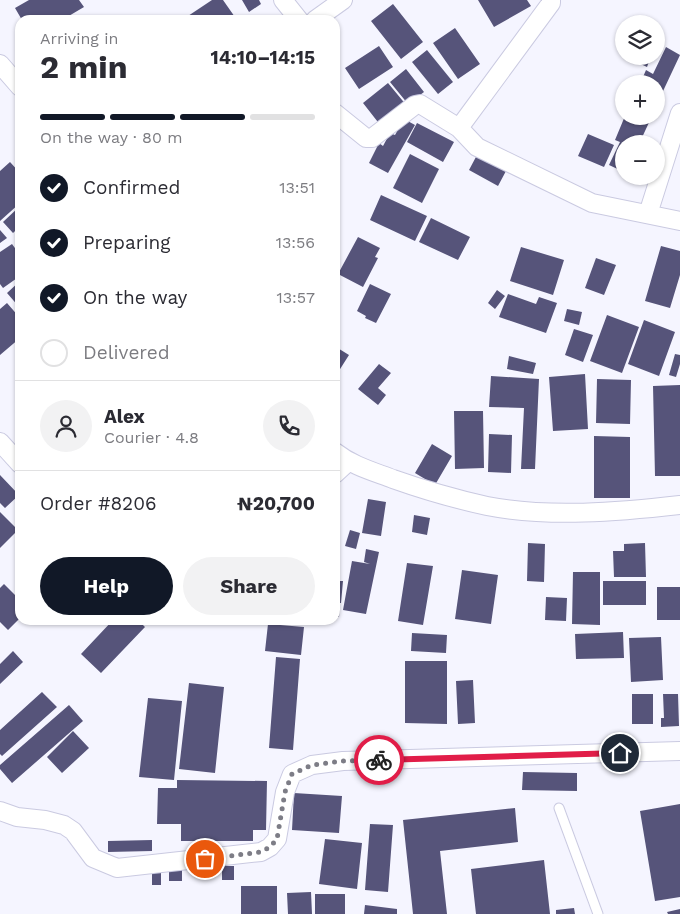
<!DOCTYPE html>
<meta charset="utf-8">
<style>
body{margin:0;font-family:"Work Sans",sans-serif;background:#f2f2f3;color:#2b2b33;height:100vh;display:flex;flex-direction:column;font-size:19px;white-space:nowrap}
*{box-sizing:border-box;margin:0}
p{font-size:16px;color:#7c7c81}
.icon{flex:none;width:28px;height:28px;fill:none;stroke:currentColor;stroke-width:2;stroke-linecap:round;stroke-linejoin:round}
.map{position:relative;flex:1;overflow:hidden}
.sheet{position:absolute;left:15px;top:15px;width:325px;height:610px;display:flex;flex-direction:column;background:#fff;border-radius:15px;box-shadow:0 1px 4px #0004}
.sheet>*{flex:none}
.controls{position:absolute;left:615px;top:15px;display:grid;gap:10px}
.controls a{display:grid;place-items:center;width:50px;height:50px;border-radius:50%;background:#fff;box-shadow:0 1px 4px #0004;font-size:25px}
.pin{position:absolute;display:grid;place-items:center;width:42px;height:42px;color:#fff;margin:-21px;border:2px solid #fff;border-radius:50%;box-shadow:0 1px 5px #0007}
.courier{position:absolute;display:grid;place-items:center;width:50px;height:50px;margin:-25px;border:4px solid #e11d48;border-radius:50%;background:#fff;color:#222;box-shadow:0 1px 6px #0007}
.headline em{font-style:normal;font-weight:700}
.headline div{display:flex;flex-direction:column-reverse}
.headline{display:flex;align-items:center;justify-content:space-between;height:85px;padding:0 25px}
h1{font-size:32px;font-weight:700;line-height:38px}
.bar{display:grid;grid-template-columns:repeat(4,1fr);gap:8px 5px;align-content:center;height:60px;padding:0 25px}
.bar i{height:6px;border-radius:4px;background:#e1e1e2}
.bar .selected{background:#111827}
.bar p{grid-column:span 4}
.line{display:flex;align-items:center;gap:12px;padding:0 25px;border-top:1px solid #e1e1e2}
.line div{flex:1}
.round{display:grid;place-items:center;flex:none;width:52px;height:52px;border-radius:26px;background:#f2f2f3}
ol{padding:0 25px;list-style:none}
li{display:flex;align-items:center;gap:15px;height:55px}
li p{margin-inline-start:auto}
li .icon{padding:5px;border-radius:50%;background:#111827;color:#fff;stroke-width:4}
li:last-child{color:#7c7c81}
li i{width:28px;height:28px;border:2px solid #e1e1e2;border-radius:50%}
.primary-button{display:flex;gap:10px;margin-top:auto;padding:10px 25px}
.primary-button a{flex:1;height:58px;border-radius:30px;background:#111827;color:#fff;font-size:20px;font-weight:700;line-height:58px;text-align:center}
.primary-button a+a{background:#f2f2f3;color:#2b2b33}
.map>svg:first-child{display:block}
</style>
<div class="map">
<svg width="680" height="914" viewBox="0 0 680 914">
<rect width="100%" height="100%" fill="#f5f5ff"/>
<path fill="#56547a" d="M29,0H79L84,7L62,20H22L15,8Z
M212,0H223L237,20H182Z
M242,0H259L261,4L249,12Z
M478,0H527L531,6L494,27Z
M393,4L423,42L401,59L371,21Z
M455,28L480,64L458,79L433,43Z
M379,46L393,67L359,89L345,68Z
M666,47L680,55L656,106V84H640L646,70L653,74Z
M427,50L453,82L438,94L412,62Z
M624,56H651L647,67Z
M406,69L424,92L408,104L390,82Z
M388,83L407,106L381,126L363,103Z
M625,116H652L639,144H624V172L609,165L620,142L615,140Z
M404,119L415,125L388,173L369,163L379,143L383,146L390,133L395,135Z
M417,123L454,142L443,162L407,142Z
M588,134L614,145L604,167L578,156Z
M410,154L439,169L422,203L393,188Z
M477,155L506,171L498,186L469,170Z
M10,162L20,173V203L0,221V171Z
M381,195L427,216L415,241L370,220Z
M20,206V226L13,233L3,222Z
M431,218L470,237L458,260L419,242Z
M0,230L7,238L0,243Z
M358,237L380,248L375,257L378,258L363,287L338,274Z
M12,244L20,255V276L3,288L0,284V252Z
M661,246L680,251V275L670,308L645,301Z
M521,247L564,260L553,295L510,281Z
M596,258L616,265L604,295L585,288Z
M20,281V308L7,293Z
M370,284L391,294L376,323L365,318L366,316L357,311Z
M497,290L505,296L495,309L488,303Z
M508,294L536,304L539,297L557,303L546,333L499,317Z
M7,303L20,318V338L0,355V309Z
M567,309L582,312L579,325L564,321Z
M607,315L639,327L622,373L590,361Z
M644,320L675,332L659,376L628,364Z
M574,329L593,335L583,362L565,355Z
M336,347L349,355L335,377V349Z
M675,354L680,355V364L676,377L669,375Z
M509,356L536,363L533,374L507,369Z
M379,364L391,373L378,388L386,395L378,405L358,389Z
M585,374L588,429L553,431L549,377Z
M491,376L539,379L535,469H521L524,408L489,407Z
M597,379L631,380L630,424L596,423Z
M680,385V476H655L653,386Z
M454,411H483L484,468L455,469Z
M489,434L512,435L511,473L488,472Z
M594,436L630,437V498H594Z
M432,444L452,456L435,485L415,473Z
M0,475L19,495L5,508L0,503Z
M368,499L386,502L381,536L362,533Z
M0,512L18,530L0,548Z
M414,515L430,518L427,535L412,532Z
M350,530L360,533L356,549L345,546Z
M528,543L545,544L544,582L527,581Z
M645,543L646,577H614L613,551H624V544Z
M366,549L379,552L366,614L343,610L352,561L370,564L364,562Z
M407,563L433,566L423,625L398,621Z
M462,570L498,575L491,624L455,619Z
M573,572H600V625L572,624Z
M335,581H343L341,603H335Z
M603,581H646V605H603Z
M4,584L20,600V618L8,630L0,622V588Z
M657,587H680V620H657Z
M546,597L567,598L566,621L545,620Z
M335,604L340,605L339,617H335Z
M113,620H138L145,627L101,673L81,654Z
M268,624L304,627L301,655L265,651Z
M623,632L624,658L576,659L575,634Z
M412,633L447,635L446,653L411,651Z
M661,637L663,680L631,682L629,638Z
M13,651L23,662L0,684V664Z
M276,657L300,659L293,750L269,748Z
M405,661H447V724L405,723Z
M473,680L475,723L458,724L456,681Z
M189,683L224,687L215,773L179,769Z
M42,692L57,707L2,756L0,754V730Z
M632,694H653V724H632Z
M663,694H678L679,726L661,727V718H664Z
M148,698L182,701L174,780L139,777Z
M69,705L83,721L12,783L0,769V765Z
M73,731L89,748L62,773L47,757Z
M523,772L577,773V791L522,790Z
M177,780L267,781L266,830H253V841H181V824H157L158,788H177Z
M294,793L342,796L339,833L292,830Z
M680,804V897L655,901L640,811Z
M515,808L518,842L440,851L447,914H413L403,820Z
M370,824L393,825L388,892L365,890Z
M325,839L362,843L357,889L319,884Z
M152,840V851L108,852V841Z
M544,860L550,914H476L471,869Z
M222,866H234V880H222Z
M182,870V881H169V871Z
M161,872V885H152V873Z
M241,886H277V914H241Z
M311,892L312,914H288L287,893Z
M315,894H345V914H315Z
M365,905L397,909V914H364Z
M574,908L575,914H556V910Z
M680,909V914H668L667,912Z"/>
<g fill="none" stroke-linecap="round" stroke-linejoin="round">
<g stroke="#cacae1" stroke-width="11">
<path id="lane" d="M559,808L598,914"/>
</g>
<g stroke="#cacae1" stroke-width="20">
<path id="street" d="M283,0L299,20
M551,0V3L459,128L477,147L592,203L680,221
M315,20L343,0
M0,64L20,87
M335,113L366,138H372L415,105L420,104L459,128
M648,214L680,113
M0,442L20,464
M335,452C353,466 372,471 393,479C424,490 455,499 487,506C548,518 619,512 680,505
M335,474L348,462
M0,811L17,817L45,820L64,825L73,831L93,858L117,868L261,852L270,847L277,839L285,792L292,774L312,765L343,761L680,751"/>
</g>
<use href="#lane" stroke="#fff" stroke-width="9"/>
<use href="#street" stroke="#fff" stroke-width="18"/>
</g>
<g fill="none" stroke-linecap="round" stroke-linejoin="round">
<path stroke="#7d7d86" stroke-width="5" stroke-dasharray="0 9" d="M205,859L261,852L270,847L277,839L285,792L292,774L312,765L343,761L379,760"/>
<path stroke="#e11d48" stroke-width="6" d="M379,760L620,753"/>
</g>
</svg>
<div class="controls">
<a><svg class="icon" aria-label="layers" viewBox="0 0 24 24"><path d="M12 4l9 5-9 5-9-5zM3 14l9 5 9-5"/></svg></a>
<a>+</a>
<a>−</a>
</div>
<div class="pin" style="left:205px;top:859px;background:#ea580c"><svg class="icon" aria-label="bag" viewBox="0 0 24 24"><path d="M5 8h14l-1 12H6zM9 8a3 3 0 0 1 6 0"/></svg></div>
<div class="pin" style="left:620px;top:753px;background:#1f2937"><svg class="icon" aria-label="home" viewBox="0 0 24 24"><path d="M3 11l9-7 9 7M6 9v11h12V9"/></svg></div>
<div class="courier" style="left:379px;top:760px"><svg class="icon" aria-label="bike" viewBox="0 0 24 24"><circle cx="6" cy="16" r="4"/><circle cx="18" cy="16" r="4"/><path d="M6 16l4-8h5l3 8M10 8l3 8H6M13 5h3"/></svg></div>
<section class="sheet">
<div class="headline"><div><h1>2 min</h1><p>Arriving in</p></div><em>14:10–14:15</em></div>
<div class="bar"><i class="selected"></i><i class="selected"></i><i class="selected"></i><i></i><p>On the way · 80 m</p></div>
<ol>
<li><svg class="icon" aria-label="check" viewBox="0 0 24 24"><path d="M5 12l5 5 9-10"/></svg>Confirmed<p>13:51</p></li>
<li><svg class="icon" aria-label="check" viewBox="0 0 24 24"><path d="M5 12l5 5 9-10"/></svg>Preparing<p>13:56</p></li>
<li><svg class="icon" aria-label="check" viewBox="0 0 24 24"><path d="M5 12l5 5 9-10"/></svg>On the way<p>13:57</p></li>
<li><i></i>Delivered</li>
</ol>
<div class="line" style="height:90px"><a class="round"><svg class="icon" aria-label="person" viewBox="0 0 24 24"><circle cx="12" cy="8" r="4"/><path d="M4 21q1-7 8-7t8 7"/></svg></a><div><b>Alex</b><p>Courier · 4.8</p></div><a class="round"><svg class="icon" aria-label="phone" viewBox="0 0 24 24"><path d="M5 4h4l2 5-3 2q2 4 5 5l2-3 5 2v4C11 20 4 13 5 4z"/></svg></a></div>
<div class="line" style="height:65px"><div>Order #8206</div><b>₦20,700</b></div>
<div class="primary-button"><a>Help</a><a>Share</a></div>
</section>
</div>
